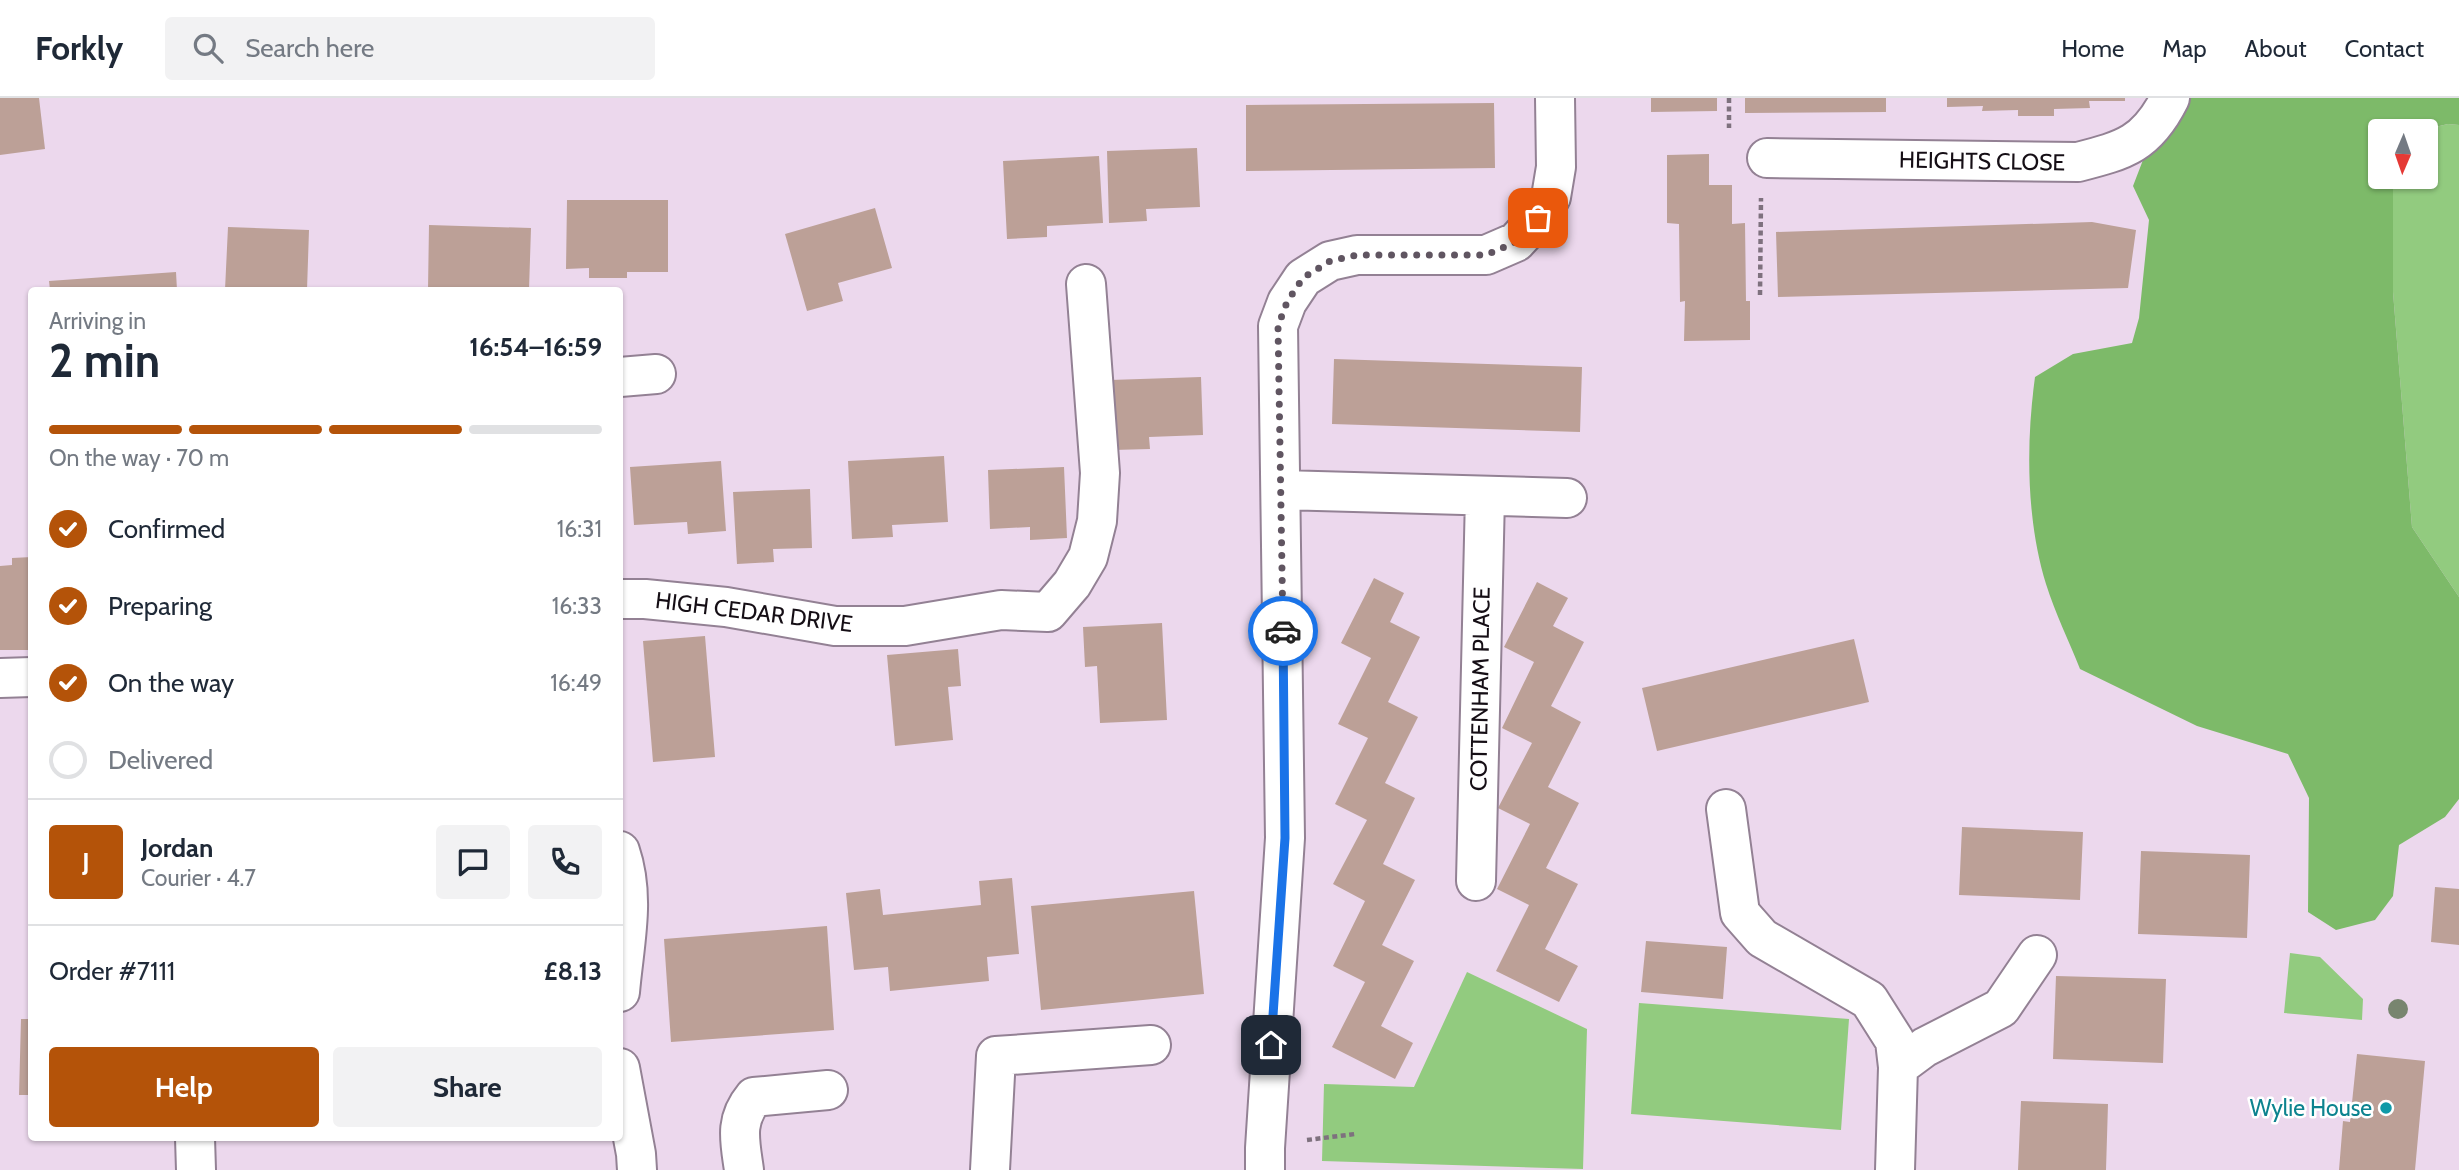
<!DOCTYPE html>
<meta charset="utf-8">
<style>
body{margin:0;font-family:Cabin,sans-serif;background:#f2f2f3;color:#1f2937;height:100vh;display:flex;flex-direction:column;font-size:26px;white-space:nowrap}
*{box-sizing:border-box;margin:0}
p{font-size:23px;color:#747a83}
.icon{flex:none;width:38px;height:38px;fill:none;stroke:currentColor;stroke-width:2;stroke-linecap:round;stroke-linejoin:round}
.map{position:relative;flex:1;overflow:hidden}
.details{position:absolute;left:28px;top:189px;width:595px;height:854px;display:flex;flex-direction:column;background:#fff;border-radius:7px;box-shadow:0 2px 5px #0004}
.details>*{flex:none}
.needle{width:46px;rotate:182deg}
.controls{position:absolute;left:2368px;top:21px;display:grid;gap:14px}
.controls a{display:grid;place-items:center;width:70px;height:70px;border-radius:7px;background:#fff;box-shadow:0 2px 5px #0004;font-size:35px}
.pin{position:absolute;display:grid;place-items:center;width:60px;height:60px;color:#fff;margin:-30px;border-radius:14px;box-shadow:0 4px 10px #0006}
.courier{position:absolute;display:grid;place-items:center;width:70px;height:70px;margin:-35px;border:5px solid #1a73e8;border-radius:50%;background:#fff;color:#222;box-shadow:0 2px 9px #0007}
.headline em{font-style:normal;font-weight:700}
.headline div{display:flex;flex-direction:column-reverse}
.headline{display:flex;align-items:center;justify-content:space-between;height:119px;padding:0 21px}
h1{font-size:46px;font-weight:700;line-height:52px}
.bar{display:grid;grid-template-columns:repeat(4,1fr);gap:10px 7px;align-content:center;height:84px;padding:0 21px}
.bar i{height:9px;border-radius:5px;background:#e0e1e3}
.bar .selected{background:#b45309}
.bar p{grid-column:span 4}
.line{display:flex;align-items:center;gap:18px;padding:0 21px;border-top:2px solid #e0e1e3}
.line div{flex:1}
.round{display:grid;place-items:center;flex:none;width:74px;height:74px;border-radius:7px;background:#f2f2f3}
ol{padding:0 21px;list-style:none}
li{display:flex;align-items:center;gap:21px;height:77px}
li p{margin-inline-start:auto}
li .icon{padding:7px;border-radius:50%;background:#b45309;color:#fff;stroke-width:4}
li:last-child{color:#747a83}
li i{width:38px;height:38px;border:4px solid #e0e1e3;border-radius:50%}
.cta{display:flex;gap:14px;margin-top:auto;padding:14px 21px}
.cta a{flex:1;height:80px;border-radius:7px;background:#b45309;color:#fff;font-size:28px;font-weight:700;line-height:80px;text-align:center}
.cta a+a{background:#f2f2f3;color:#1f2937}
header{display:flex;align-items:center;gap:42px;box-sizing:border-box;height:98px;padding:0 35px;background:#fff;border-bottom:2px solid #e0e1e3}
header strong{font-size:33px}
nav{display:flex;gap:38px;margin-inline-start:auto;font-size:24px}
.search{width:490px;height:63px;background:#f2f2f3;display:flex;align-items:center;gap:18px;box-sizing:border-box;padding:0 24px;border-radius:7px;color:#747a83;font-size:26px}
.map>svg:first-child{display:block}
</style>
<header>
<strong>Forkly</strong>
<div class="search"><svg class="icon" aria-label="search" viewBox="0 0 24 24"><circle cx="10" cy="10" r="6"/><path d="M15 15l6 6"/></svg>Search here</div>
<nav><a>Home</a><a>Map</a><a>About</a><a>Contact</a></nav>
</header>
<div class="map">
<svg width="2459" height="1072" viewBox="0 0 2459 1072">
<rect width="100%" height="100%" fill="#ecd8ed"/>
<path fill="#92cb7f" d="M2448,26L2459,27V499L2412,429L2393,194V79H2426V33H2418Z
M2290,855L2320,859L2363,901L2362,922L2284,915Z
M1467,874L1587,931L1583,1071L1322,1063L1324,986L1414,989Z
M1639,905L1849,921L1841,1032L1631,1016Z"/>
<path fill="#7dba69" d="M2183,0H2459V27L2448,26L2418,33H2380V79H2393V194L2412,429L2459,499V701L2445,719L2399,747L2393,798L2375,822L2336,832L2308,814L2309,700L2288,656L2197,628L2080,571C2069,543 2055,515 2046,486C2026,421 2026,345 2035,279L2073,256L2132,245L2139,220L2149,122L2133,88L2143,62L2174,33Z"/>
<path fill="#bca097" d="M0,0H39L45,51L0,57Z
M1651,0H1717V13L1651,14Z
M1745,0H1886V14L1745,15Z
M1947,0H2125V3H2089L2090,10L2054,11V18H2018V12L1982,13L1983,8L1947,9Z
M1494,5L1495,70L1246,73V7Z
M1197,50L1200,109L1146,111L1147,123L1109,125L1107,53Z
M1709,56V87H1732V126L1745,125L1746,203H1750V242L1684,243L1685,203L1680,204L1679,126L1667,125V57Z
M1099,58L1103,125L1047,128V139L1007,141L1003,63Z
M567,102H668V174H627V180H589V170L566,171Z
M875,110L892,170L838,185L843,203L807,213L785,136Z
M2092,124L2136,132L2128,190L1778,199L1776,134Z
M429,127L531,130L529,192H428Z
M228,129L309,132L307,192H225Z
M176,174L177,192H50L49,183Z
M1334,261L1582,269L1580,334L1332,326Z
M1201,279L1203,337L1149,339L1150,351L1113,352L1110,282Z
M944,358L948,424L892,427L893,439L852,441L848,363Z
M721,363L726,433L688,436L687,424L634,427L630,369Z
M1064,369L1067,440L1030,442V429L990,431L988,372Z
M810,391L812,450L773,451L774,464L737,466L733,394Z
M32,459V552H0V468L12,467V460Z
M1374,480L1404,495L1390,524L1420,539L1388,604L1418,619L1385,685L1415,700L1383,766L1415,782L1382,847L1414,863L1381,928L1413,945L1395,981L1332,949L1365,884L1333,868L1365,803L1333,786L1367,722L1335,706L1368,640L1338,626L1371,560L1341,545Z
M1537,484L1568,500L1553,528L1584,544L1551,608L1581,624L1548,689L1579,705L1546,770L1578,786L1545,851L1578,868L1559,904L1496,873L1529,807L1497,791L1530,726L1498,710L1532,645L1502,630L1534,564L1504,549Z
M1162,525L1167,622L1100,625L1097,568L1085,569L1083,529Z
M705,538L715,659L653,664L643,543Z
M1854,541L1869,604L1657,653L1642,590Z
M958,551L961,588L948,589L953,642L895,648L887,557Z
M1962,729L2083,734L2080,802L1959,797Z
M2141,753L2250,757L2247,840L2138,836Z
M1012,780L1019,856L987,859L989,883L890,893L888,869L854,872L846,795L880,791L883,817L981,807L979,783Z
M2435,789L2459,791V847L2431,844Z
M1194,793L1204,896L1041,912L1031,808Z
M827,828L834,932L671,944L664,841Z
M1646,843L1727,849L1723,901L1641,894Z
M2056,878L2166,881L2163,965L2053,961Z
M21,921H32V997H19Z
M2357,956L2425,963L2415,1072H2339L2343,1023L2350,1024Z
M2021,1003L2108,1006L2106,1072H2018Z"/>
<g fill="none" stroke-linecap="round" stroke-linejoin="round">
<g stroke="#938194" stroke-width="42">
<path id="minor" d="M1767,60L2078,64C2125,52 2147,46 2170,0
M620,279L656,276
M1281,392L1567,400
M620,501H645L726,509L835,528H905L1001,512L1048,514L1072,486L1088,459L1097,423L1100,375L1086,186
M0,580L32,579
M1726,711L1740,815L1762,840L1869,902L1895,943L1898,969L1895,1072
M620,753C636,800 624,846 620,894
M1476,783L1485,398
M1898,969L1925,949L2001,910L2037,857
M620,970L636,1056L637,1072
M195,1040L196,1072
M744,1072C740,1043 734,1023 754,999L828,992
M990,1072L996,958L1151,947
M1265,1072V1050L1285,740L1278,228L1287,204L1303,180L1330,163L1357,157H1486L1516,144L1538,120L1551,99L1556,69L1555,0"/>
</g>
<path stroke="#7e717e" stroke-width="4.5" stroke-dasharray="5 3.5" stroke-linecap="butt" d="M1729,0V30
M1760,197L1761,100
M1307,1042L1355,1036"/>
<use href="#minor" stroke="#fff" stroke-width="38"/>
</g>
<circle fill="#78856f" cx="2398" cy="911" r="10"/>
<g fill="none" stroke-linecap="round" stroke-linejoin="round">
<path stroke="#605561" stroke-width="7" stroke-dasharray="0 12.6" d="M1283,533L1278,228L1287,204L1303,180L1330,163L1357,157H1486L1516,144L1538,120"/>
<path stroke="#1a73e8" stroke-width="9" d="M1271,947L1285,740L1283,533"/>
</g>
<circle fill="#0f9aa8" stroke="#fff" stroke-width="2.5" cx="2386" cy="1010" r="7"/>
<g text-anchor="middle" stroke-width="5" stroke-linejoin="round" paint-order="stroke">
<g font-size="23" fill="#150e15" stroke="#fff">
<text transform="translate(1982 63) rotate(1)" y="8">HEIGHTS CLOSE</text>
<text transform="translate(754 514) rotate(7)" y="8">HIGH CEDAR DRIVE</text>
<text transform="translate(1480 591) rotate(-89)" y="8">COTTENHAM PLACE</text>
</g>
<g font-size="23" fill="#0d838f" stroke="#fff" text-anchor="end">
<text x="2372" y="1018">Wylie House</text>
</g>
</g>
</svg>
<div class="controls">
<a><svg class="needle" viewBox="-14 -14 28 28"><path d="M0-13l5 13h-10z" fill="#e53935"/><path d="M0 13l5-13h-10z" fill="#747a83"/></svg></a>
</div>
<div class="pin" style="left:1538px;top:120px;background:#ea580c"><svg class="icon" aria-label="bag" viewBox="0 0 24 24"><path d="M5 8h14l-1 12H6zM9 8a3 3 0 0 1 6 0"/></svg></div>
<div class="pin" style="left:1271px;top:947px;background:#1f2937"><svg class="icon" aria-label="home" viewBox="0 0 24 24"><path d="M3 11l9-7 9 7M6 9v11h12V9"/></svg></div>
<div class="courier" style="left:1283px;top:533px"><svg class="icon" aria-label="car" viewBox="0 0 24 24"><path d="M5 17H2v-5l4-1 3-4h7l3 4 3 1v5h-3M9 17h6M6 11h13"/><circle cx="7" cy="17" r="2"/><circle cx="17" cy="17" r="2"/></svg></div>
<section class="details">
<div class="headline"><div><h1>2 min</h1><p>Arriving in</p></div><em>16:54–16:59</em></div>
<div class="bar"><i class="selected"></i><i class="selected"></i><i class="selected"></i><i></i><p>On the way · 70 m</p></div>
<ol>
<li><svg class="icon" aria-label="check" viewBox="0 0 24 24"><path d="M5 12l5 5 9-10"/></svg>Confirmed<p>16:31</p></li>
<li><svg class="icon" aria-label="check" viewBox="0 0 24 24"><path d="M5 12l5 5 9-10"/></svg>Preparing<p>16:33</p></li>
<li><svg class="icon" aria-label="check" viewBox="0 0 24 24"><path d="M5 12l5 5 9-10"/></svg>On the way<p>16:49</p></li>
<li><i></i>Delivered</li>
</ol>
<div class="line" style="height:126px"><b class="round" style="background:#b45309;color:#fff">J</b><div><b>Jordan</b><p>Courier · 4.7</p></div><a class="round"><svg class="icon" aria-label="chat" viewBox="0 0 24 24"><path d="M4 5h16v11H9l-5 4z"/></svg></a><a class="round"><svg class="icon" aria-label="phone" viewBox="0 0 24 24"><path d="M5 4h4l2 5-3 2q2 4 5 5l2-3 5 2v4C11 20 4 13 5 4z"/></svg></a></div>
<div class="line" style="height:91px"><div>Order #7111</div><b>£8.13</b></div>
<div class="cta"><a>Help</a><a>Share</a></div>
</section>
</div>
